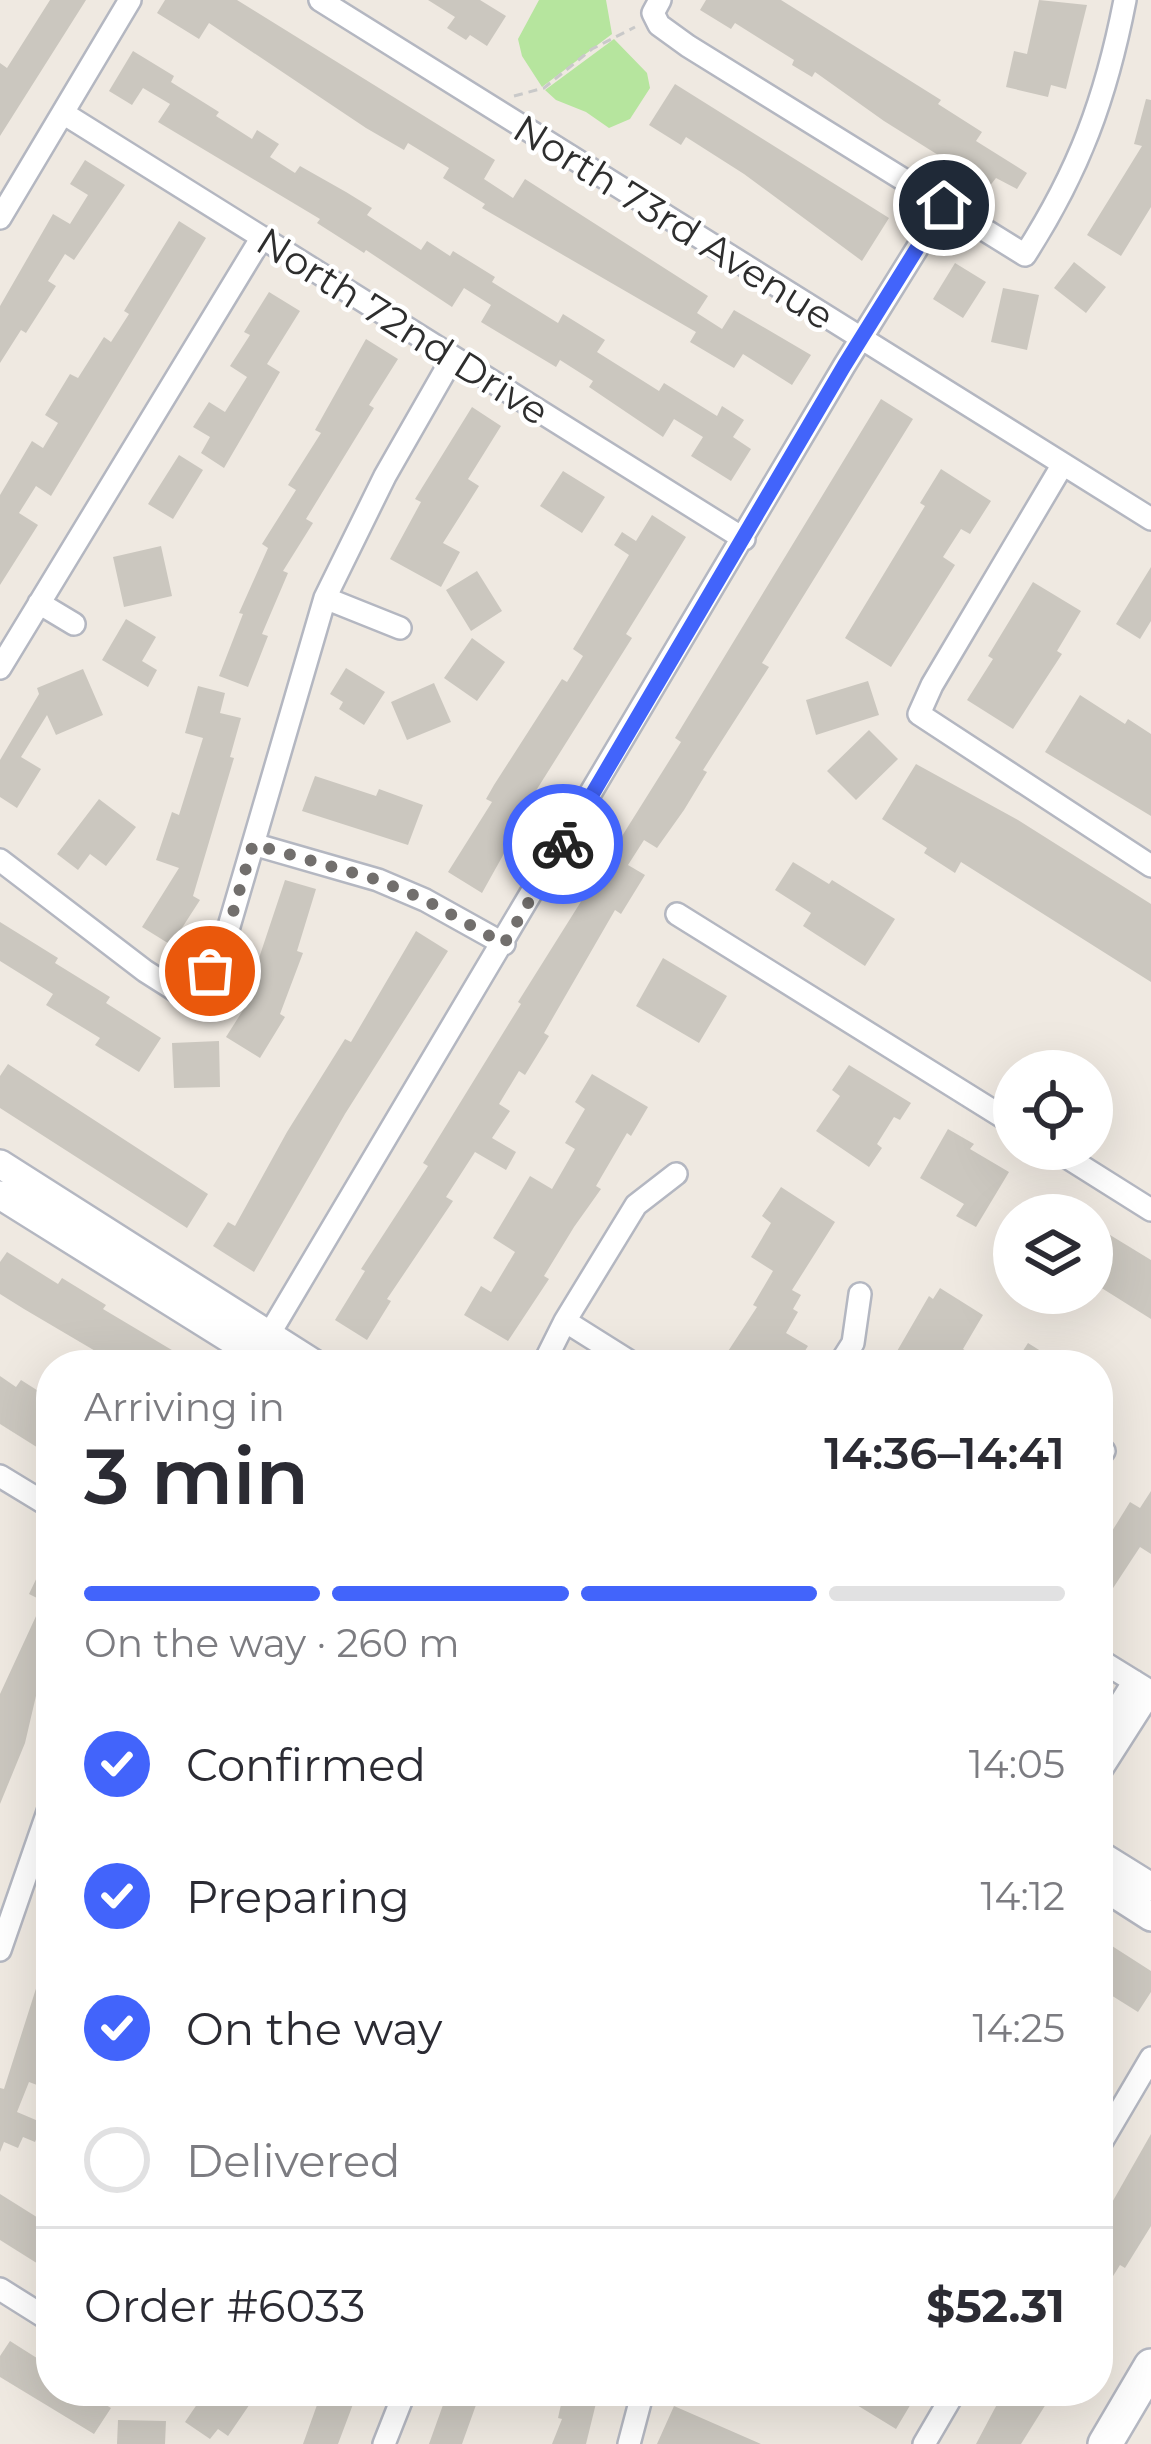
<!DOCTYPE html>
<meta charset="utf-8">
<style>
body{margin:0;font-family:Montserrat,sans-serif;background:#f7f7f7;color:#2b2b33;height:100vh;display:flex;flex-direction:column;font-size:45px;white-space:nowrap}
*{box-sizing:border-box;margin:0}
p{font-size:39px;color:#7c7c81}
.icon{flex:none;width:66px;height:66px;fill:none;stroke:currentColor;stroke-width:2;stroke-linecap:round;stroke-linejoin:round}
.map{position:relative;flex:1;overflow:hidden}
.details{position:absolute;left:36px;top:1350px;width:1077px;height:1056px;display:flex;flex-direction:column;background:#fff;border-radius:48px;box-shadow:0 12px 48px #0002}
.details>*{flex:none}
.controls{position:absolute;left:993px;top:1050px;display:grid;gap:24px}
.controls a{display:grid;place-items:center;width:120px;height:120px;border-radius:50%;background:#fff;box-shadow:0 12px 48px #0002;font-size:60px}
.pin{position:absolute;display:grid;place-items:center;width:102px;height:102px;color:#fff;margin:-51px;border:6px solid #fff;border-radius:50%;box-shadow:0 3px 12px #0007}
.courier{position:absolute;display:grid;place-items:center;width:120px;height:120px;margin:-60px;border:9px solid #4264fb;border-radius:50%;background:#fff;color:#222;box-shadow:0 3px 15px #0007}
.head em{font-style:normal;font-weight:600}
.head div{display:flex;flex-direction:column-reverse}
.head{display:flex;align-items:center;justify-content:space-between;height:204px;padding:0 48px}
h1{font-size:78px;font-weight:600;line-height:90px}
.bar{display:grid;grid-template-columns:repeat(4,1fr);gap:18px 12px;align-content:center;height:144px;padding:0 48px}
.bar i{height:15px;border-radius:9px;background:#e1e1e2}
.bar .current{background:#4264fb}
.bar p{grid-column:span 4}
.line{display:flex;align-items:center;gap:30px;padding:0 48px;border-top:3px solid #e1e1e2}
.line div{flex:1}
ol{padding:0 48px;list-style:none}
li{display:flex;align-items:center;gap:36px;height:132px}
li p{margin-inline-start:auto}
li .icon{padding:12px;border-radius:50%;background:#4264fb;color:#fff;stroke-width:4}
li:last-child{color:#7c7c81}
li i{width:66px;height:66px;border:6px solid #e1e1e2;border-radius:50%}
.map>svg:first-child{display:block}
</style>
<div class="map">
<svg width="1151" height="2444" viewBox="0 0 1151 2444">
<rect width="100%" height="100%" fill="#efe9e1"/>
<path fill="#b6e59e" d="M539,0H606L612,34L542,87L522,56L518,39Z
M614,39L647,73L650,88L630,119L609,128L586,112L556,100L545,90Z"/>
<path fill="#cbc7bf" d="M50,0H86L0,136V63L7,68Z
M165,0H237L495,160L484,179L513,198L525,179L708,296L697,313L722,329L734,310L811,355L792,385L743,354L734,368L690,342L696,332L482,208L485,204L443,178L449,168L408,143L404,150L366,128L209,23L199,39L157,13Z
M428,0H480L506,16L487,46L470,35L466,40L447,28L455,17Z
M706,0H781L941,100L938,104L982,132L976,141L1027,173L1017,189L996,178L989,187L884,121L815,72L812,77L792,65L794,60L735,23L731,29L700,10Z
M1039,0L1087,5L1066,89L1051,85L1048,97L1006,87L1014,51L1027,54Z
M133,51L174,76L171,82L219,112L216,116L252,139L257,130L279,144L270,157L295,173L300,166L346,192L372,208L367,215L421,250L427,241L450,256L453,251L495,277L492,282L558,323L563,314L605,340L597,352L659,391L664,383L717,416L722,406L744,420L733,437L751,449L731,481L691,456L703,437L674,419L663,437L589,387L593,381L560,360L556,367L481,322L491,305L464,288L452,307L366,250L364,253L317,223L320,219L158,122L170,104L143,88L132,105L109,91Z
M675,84L889,218L862,261L744,174L686,137L681,145L649,125Z
M1146,99L1151,100V207L1121,256L1087,235L1142,146L1134,144Z
M85,160L125,185L74,260L65,254L48,281L56,286L26,333L21,330L0,363V306L53,214L70,224L88,195L70,184Z
M179,221L206,238L51,496L36,486L19,513L38,525L0,585V495L32,441L43,448L58,423L45,415L70,374L78,378L104,337L111,342L129,314L124,311Z
M1074,262L1106,287L1086,313L1054,288Z
M955,263L986,282L963,318L933,299Z
M1003,288L1039,295L1027,350L991,342Z
M269,292L300,311L267,364L280,372L224,468L201,453L210,437L193,427L209,402L225,412L247,377L230,366L250,335L244,332Z
M366,339L398,359L369,405L374,408L306,519L313,523L283,571L288,573L262,634L268,636L248,687L219,676L243,614L239,613L268,548L262,544L296,490L288,485L321,433L315,430Z
M881,399L913,419L762,663L769,667L703,770L707,772L684,810L657,848L644,840L628,865L645,875L621,914L615,910L544,1033L549,1036L525,1075L519,1071L499,1104L510,1111L492,1138L516,1152L506,1170L475,1152L446,1197L453,1201L387,1299L391,1301L367,1340L335,1320L365,1271L361,1269L428,1166L423,1163L521,1004L518,1002L681,742L675,738Z
M472,407L501,426L468,479L479,486L443,543L460,552L441,587L390,559L421,502L415,499Z
M179,455L203,470L173,519L148,504Z
M941,469L991,501L970,534L961,529L943,557L955,565L891,667L845,638L925,506L920,503Z
M563,471L605,497L582,533L540,506Z
M652,515L686,537L626,634L632,638L527,805L530,807L482,893L448,872L492,802L486,799L494,785L562,679L567,682L583,656L573,649L629,555L614,545L622,532L636,541Z
M161,546L172,596L124,607L113,557Z
M1151,567V621L1140,639L1116,624Z
M477,571L502,611L471,631L446,590Z
M1033,582L1081,611L1057,651L1062,654L1013,729L967,700L993,659L988,656Z
M126,619L156,637L142,661L157,670L148,687L102,660Z
M472,638L505,662L477,701L444,678Z
M346,668L385,692L364,725L339,709L343,702L330,694Z
M83,669L103,715L56,735L47,715L21,757L41,769L17,808L0,797V760L39,694L37,688Z
M868,681L879,715L816,735L806,700Z
M434,683L451,722L407,740L391,702Z
M198,686L225,693L220,713L241,718L230,757L234,758L193,896L200,900L171,945L142,927L179,868L156,860L172,812L179,815L203,738L185,733Z
M1080,695L1125,724L1128,719L1151,734V816L1045,752Z
M869,730L898,759L856,800L827,771Z
M916,764L1018,820L1151,904V982L961,862L955,873L924,853L927,848L882,819Z
M315,776L376,796L379,789L423,805L408,845L302,811Z
M99,799L136,827L106,866L90,854L78,870L57,854Z
M793,862L829,884L832,880L895,919L865,966L803,926L811,913L775,890Z
M285,880L316,889L297,951L303,953L280,1014L285,1017L260,1058L226,1037L257,988L250,985Z
M0,922L58,958L55,963L110,997L106,1003L161,1038L139,1072L95,1045L100,1038L46,1005L53,994L0,961Z
M416,931L448,951L345,1114L254,1272L213,1246L228,1222L235,1226L287,1132L345,1039L351,1042Z
M663,958L727,996L699,1043L636,1006Z
M219,1041L220,1087L174,1088L172,1043Z
M8,1064L208,1194L187,1228L0,1108V1076Z
M849,1065L911,1103L900,1120L894,1117L877,1144L882,1148L869,1167L816,1131L840,1096L832,1090Z
M592,1074L648,1107L631,1136L627,1133L596,1186L601,1189L574,1227L544,1276L549,1279L508,1341L464,1315L481,1286L491,1292L515,1252L493,1238L530,1176L552,1189L575,1149L565,1143L585,1109L575,1102Z
M948,1129L974,1144L970,1149L1009,1172L976,1227L956,1216L964,1204L920,1178Z
M781,1187L835,1222L792,1290L801,1295L793,1309L798,1312L786,1333L808,1346L796,1365H719L757,1307L753,1305L773,1271L751,1257L771,1223L762,1216Z
M1058,1196L1088,1215H1046Z
M1092,1224L1151,1260V1319L1092,1282Z
M7,1252L58,1284L62,1278L106,1305L103,1309L197,1365H119L24,1309L0,1294V1262Z
M940,1288L983,1315L963,1349L969,1353L962,1365H889L929,1296L933,1299Z
M1028,1343L1063,1365H1014Z
M0,1376L16,1387L21,1380L51,1399V1456L0,1424Z
M1151,1491V1554L1140,1547L1098,1611V1528L1109,1536L1130,1502L1140,1508Z
M51,1548V1660L39,1683L25,1743L0,1804V1694L43,1601L29,1594Z
M1098,1937L1151,1971V1992L1138,2012L1098,1987Z
M47,1954L51,1955V2040L37,2085L29,2082L17,2112L43,2123L35,2142L23,2137L18,2148L4,2142L0,2152V2088L4,2089Z
M1151,2134V2226L1125,2268L1120,2265L1098,2300V2227Z
M0,2194L51,2226V2272L0,2240Z
M10,2341L51,2367V2391H83L111,2408L94,2434L0,2377V2356Z
M206,2391H219L228,2397L232,2391H245L254,2398L228,2436L218,2429L210,2439L185,2422Z
M322,2391H358L338,2444H303Z
M448,2391H481L462,2444H429Z
M564,2391H599L586,2444H552L562,2419L558,2418Z
M834,2391H894L912,2402L896,2429Z
M1004,2391H1037L1034,2396L1046,2404L1021,2444H976Z
M674,2406L761,2444H657Z
M118,2420L166,2421L165,2444H117Z"/>
<g fill="none" stroke-linecap="round" stroke-linejoin="round">
<g stroke="#b4b7c1" stroke-width="26">
<path id="minor" d="M320,0L1151,519
M660,0L653,13L659,25L688,46L1025,255C1079,171 1106,98 1125,0
M63,113L744,539
M0,218L130,0
M1063,464L932,685L919,714L1151,866
M325,598L400,628
M39,603L74,624
M0,668L262,237
M253,844L378,880L425,900L504,944
M0,860L145,971L189,999L210,971L225,940L325,598L385,476L453,357
M677,914L1014,1124
M1054,1149L1151,1210
M565,1321L635,1365
M264,1343L844,366L944,205
M543,1365L565,1321L636,1205L676,1174
M839,1365L853,1343L860,1294
M1098,1455L1104,1451
M0,1476L51,1507
M1098,1659L1145,1688
M1098,1739L1134,1681
M1098,1775L1151,1692
M0,1950L51,1803
M1098,2148L1151,2058
M0,2289L51,2321
M384,2444L405,2391
M629,2444L643,2391
M924,2444L955,2391"/>
</g>
<g stroke="#b4b7c1" stroke-width="32">
<path id="tertiary" d="M0,1164L316,1365
M0,1195L272,1365
M1098,1854L1151,1887
M1098,1883L1151,1917"/>
</g>
<g stroke="#b4b7c1" stroke-width="38">
<path id="secondary" d="M1105,2444L1151,2366"/>
</g>
<path stroke="#c9c9c9" stroke-width="3" stroke-dasharray="9 6" stroke-linecap="butt" d="M514,96L544,88L592,49L635,27"/>
<use href="#minor" stroke="#fff" stroke-width="21"/>
<use href="#tertiary" stroke="#fff" stroke-width="27"/>
<use href="#secondary" stroke="#fff" stroke-width="33"/>
</g>
<g fill="none" stroke-linecap="round" stroke-linejoin="round">
<path stroke="#726f6d" stroke-width="12" stroke-dasharray="0 21.6" d="M210,971L225,940L253,844L378,880L425,900L504,944L563,844"/>
<path stroke="#4264fb" stroke-width="15" d="M563,844L844,366L944,205"/>
</g>
<g text-anchor="middle" stroke-width="9" stroke-linejoin="round" paint-order="stroke">
<g font-size="39" fill="#2e2e2e" stroke="#fff">
<text transform="translate(674 222) rotate(32)" y="14">North 73rd Avenue</text>
<text transform="translate(403 326) rotate(32)" y="14">North 72nd Drive</text>
</g>
</g>
</svg>
<div class="controls">
<a><svg class="icon" aria-label="locate" viewBox="0 0 24 24"><circle cx="12" cy="12" r="6"/><path d="M12 2v4M12 18v4M2 12h4M18 12h4"/></svg></a>
<a><svg class="icon" aria-label="layers" viewBox="0 0 24 24"><path d="M12 4l9 5-9 5-9-5zM3 14l9 5 9-5"/></svg></a>
</div>
<div class="pin" style="left:210px;top:971px;background:#ea580c"><svg class="icon" aria-label="bag" viewBox="0 0 24 24"><path d="M5 8h14l-1 12H6zM9 8a3 3 0 0 1 6 0"/></svg></div>
<div class="pin" style="left:944px;top:205px;background:#1f2937"><svg class="icon" aria-label="home" viewBox="0 0 24 24"><path d="M3 11l9-7 9 7M6 9v11h12V9"/></svg></div>
<div class="courier" style="left:563px;top:844px"><svg class="icon" aria-label="bike" viewBox="0 0 24 24"><circle cx="6" cy="16" r="4"/><circle cx="18" cy="16" r="4"/><path d="M6 16l4-8h5l3 8M10 8l3 8H6M13 5h3"/></svg></div>
<section class="details">
<div class="head"><div><h1>3 min</h1><p>Arriving in</p></div><em>14:36–14:41</em></div>
<div class="bar"><i class="current"></i><i class="current"></i><i class="current"></i><i></i><p>On the way · 260 m</p></div>
<ol>
<li><svg class="icon" aria-label="check" viewBox="0 0 24 24"><path d="M5 12l5 5 9-10"/></svg>Confirmed<p>14:05</p></li>
<li><svg class="icon" aria-label="check" viewBox="0 0 24 24"><path d="M5 12l5 5 9-10"/></svg>Preparing<p>14:12</p></li>
<li><svg class="icon" aria-label="check" viewBox="0 0 24 24"><path d="M5 12l5 5 9-10"/></svg>On the way<p>14:25</p></li>
<li><i></i>Delivered</li>
</ol>
<div class="line" style="height:156px"><div>Order #6033</div><b>$52.31</b></div>
</section>
</div>
